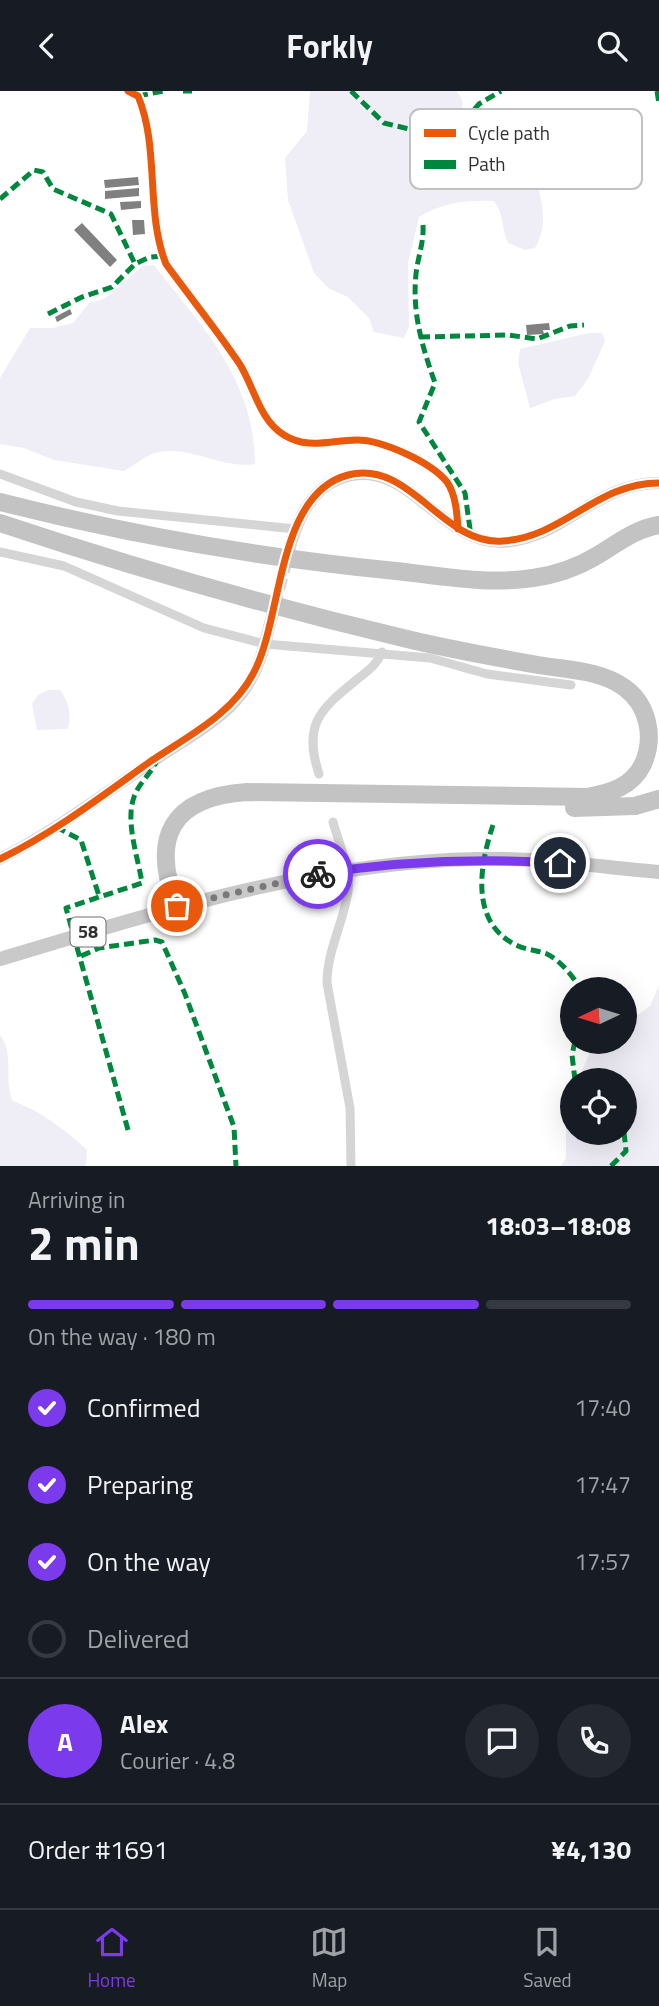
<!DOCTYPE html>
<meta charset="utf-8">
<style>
body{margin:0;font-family:"Titillium Web",sans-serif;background:#242831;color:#f1f3f6;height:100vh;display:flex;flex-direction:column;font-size:26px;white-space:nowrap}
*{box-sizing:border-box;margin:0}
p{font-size:23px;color:#9ea1a6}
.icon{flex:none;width:38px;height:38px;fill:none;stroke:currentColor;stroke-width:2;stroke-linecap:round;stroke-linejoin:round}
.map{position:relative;height:1075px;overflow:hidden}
.side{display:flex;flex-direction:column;background:#171b24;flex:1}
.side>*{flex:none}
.needle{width:46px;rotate:266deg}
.buttons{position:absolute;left:560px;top:886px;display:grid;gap:14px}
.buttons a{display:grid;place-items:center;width:77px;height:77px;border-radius:50%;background:#171b24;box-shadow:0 7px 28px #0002;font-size:35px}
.pin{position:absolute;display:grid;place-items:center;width:60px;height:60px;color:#fff;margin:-30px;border:4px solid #fff;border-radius:50%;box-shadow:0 2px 7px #0007}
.courier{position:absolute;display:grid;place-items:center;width:70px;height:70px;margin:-35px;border:5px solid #7c3aed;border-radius:50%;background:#fff;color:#222;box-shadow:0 2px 9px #0007}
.head em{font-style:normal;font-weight:700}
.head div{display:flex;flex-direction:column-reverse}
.head{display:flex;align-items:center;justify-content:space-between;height:119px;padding:0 28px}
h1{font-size:46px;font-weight:700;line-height:52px}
.bar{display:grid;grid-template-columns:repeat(4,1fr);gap:10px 7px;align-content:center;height:84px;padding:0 28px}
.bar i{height:9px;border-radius:5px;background:#363941}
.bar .selected{background:#7c3aed}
.bar p{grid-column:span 4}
.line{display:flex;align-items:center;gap:18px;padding:0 28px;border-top:2px solid #363941}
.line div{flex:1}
.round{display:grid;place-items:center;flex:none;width:74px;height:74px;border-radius:37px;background:#242831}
ol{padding:0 28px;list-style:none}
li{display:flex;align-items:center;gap:21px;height:77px}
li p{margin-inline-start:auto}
li .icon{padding:7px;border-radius:50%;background:#7c3aed;color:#fff;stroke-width:4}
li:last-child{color:#9ea1a6}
li i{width:38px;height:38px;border:4px solid #363941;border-radius:50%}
header{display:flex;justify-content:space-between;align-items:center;height:91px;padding:0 28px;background:#171b24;font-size:32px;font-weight:700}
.tab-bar{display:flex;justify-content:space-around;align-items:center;height:98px;border-top:2px solid #363941;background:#171b24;font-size:19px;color:#9ea1a6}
.tab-bar a{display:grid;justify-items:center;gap:4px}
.tab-bar .selected{color:#7c3aed}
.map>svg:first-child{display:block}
</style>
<header><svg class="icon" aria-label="back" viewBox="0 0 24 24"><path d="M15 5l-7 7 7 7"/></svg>Forkly<svg class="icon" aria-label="search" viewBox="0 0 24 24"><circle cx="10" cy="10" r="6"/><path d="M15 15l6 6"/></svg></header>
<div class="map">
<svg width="659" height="1075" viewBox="0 0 659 1075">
<rect width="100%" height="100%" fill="#fff"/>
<path fill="#efedf6" d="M310,0H456C471,13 457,36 452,52C465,76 481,72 497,94L531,93L539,99C544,120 546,138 535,157L525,159L508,152C501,137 504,123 494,110C465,109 444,111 419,126L408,172L409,236L404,247L374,241L369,227L348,206L328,197L314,182L288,109L285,67L307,40Z
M154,174C202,236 255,289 255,373C222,379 186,351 152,363C143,367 133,375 124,380L54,369L24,357L0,353V287L30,237H53L73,232L89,212L104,208L143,175Z
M589,242H602L605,250L588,288L575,305L555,308L530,317L518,272L520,258Z
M48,599H60C68,609 73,626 67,638L37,639L32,613L38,604Z
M659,894V1075H561L566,1067V1035L572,1029V1041H625V989H582L581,982L595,950H625V933L650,915Z
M0,944C15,963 3,989 13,1010C42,1021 64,1038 87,1059L86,1075H0Z"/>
<path fill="#808080" d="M138,86L139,94L105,97L104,89Z
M139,97V105L105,108V100Z
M141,110V117L121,119L120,111Z
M132,129H144L145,143L133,144Z
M82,132L117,169L110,176L74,139Z
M70,218L72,223L57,231L55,226Z
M549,232L550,239H543L544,243L527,244L526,234Z"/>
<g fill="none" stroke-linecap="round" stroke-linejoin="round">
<path stroke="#d6d6d6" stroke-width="12" stroke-dasharray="12 6" stroke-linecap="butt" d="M270,533L292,449"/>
<path stroke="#d5d5d5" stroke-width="9" d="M128,0L138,5C160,58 145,120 166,173C190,206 216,238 239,272C254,295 259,329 284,344C308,359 330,349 357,349C382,349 431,371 447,391C456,404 457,423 458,438
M0,383L76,411L118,420L295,438
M0,461L64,475L204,537L265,553L430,567L487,583L571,594
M319,683C302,631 322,617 360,586C370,578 377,573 382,561
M333,731C339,753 351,779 348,801C343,833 327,860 327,892L350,1017L351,1075"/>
<path stroke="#cfcfcf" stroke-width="12" d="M292,449C300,423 313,398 339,388C405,361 439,452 501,451C563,449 594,392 659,392
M0,768C54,741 102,704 153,670C182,650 220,631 242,602C258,581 264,558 270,533"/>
<path stroke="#c9c9c9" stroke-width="14" d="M0,868C157,821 313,771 478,768C538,766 599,776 659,781"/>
<path stroke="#c3c3c3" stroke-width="18" d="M0,411C130,444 263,467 396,480C441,485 488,494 533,487C556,484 578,476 598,464C618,452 635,438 659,434
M0,432C132,476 268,515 403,547C448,558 493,566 538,574C567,579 601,579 625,597C648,614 655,646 643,673C632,696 610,702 587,706L247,701C171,706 150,747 177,815
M574,717L635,715L659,708"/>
<path stroke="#00873e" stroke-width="5" stroke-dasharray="10 5" stroke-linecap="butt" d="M183,0H192
M351,0L384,32L438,45H451L479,13L501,0
M657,0L659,13
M138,5L164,0
M0,108L34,79L43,81L53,98L111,123L135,173
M423,134C424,152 418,165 416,183C412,222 422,255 435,292L419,331L465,402L471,445
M48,223L82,206L112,196L135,173L150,166L163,165
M420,246L508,244L537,248L570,235L584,234
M493,734C480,773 469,831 516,854C526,859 537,859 547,863C560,869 574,886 580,898
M56,736L81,749L100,808
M81,865L99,857L155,849L162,851L185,903L234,1036L236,1075
M575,950L572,964L575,989
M128,1039L66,817L142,792C138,766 125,731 134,706C138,693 151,683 157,669
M611,1075L626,1060L624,1041"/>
<g stroke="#fff" stroke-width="11">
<path id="cycleway" d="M128,0L138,5C160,58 145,120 166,173C190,206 216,238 239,272C254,295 259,329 284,344C308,359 330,349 357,349C382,349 431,371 447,391C456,404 457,423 458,438
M0,768C54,742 102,705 151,670C188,645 233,623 254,581C283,526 276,403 348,384C411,368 442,455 503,450C564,446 596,392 659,392"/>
</g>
<use href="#cycleway" stroke="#e8590c" stroke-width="7"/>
</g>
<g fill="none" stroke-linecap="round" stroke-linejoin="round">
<path stroke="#797979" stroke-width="7" stroke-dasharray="0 12.6" d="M177,815L318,783"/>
<path stroke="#7c3aed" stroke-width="9" d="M318,783C399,770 478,767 560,772"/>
</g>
<g text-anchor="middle" stroke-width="7" stroke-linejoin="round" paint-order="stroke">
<rect fill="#fff" stroke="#6f6f6f" stroke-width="2" x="70.5" y="826.5" width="35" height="29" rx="5"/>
<g font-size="18" font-weight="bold" fill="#313131">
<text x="88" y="847">58</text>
</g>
</g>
<rect x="410" y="18" width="232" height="80" rx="10" fill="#fff" stroke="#c1c1c1" stroke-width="2"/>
<rect x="424" y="38" width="32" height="8" fill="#e8590c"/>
<rect x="424" y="69" width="32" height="9" fill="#00873e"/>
<g font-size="19" fill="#313131">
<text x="468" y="49">Cycle path</text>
<text x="468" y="80">Path</text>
</g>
</svg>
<div class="buttons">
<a><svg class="needle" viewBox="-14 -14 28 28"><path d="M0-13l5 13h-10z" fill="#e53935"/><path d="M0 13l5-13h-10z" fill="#9ea1a6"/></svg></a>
<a><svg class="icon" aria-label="locate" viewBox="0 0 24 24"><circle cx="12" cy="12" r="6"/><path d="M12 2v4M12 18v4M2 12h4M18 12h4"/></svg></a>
</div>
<div class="pin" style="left:177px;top:815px;background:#ea580c"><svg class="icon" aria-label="bag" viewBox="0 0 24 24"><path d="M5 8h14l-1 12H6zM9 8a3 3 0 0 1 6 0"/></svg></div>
<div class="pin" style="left:560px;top:772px;background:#1f2937"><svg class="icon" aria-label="home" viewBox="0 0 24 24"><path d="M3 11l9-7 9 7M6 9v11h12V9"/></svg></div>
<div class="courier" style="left:318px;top:783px"><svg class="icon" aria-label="bike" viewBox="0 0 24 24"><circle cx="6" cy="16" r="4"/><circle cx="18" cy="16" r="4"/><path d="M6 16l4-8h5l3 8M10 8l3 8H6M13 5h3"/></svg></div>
</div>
<section class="side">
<div class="head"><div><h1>2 min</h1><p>Arriving in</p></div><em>18:03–18:08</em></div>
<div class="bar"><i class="selected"></i><i class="selected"></i><i class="selected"></i><i></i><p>On the way · 180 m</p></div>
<ol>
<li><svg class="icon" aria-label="check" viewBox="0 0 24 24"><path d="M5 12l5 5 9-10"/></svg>Confirmed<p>17:40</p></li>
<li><svg class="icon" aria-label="check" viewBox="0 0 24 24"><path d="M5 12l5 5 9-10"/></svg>Preparing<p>17:47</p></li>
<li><svg class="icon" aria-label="check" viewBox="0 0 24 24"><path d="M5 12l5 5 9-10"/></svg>On the way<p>17:57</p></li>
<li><i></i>Delivered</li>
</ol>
<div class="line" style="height:126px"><b class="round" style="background:#7c3aed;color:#fff">A</b><div><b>Alex</b><p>Courier · 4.8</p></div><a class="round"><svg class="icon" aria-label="chat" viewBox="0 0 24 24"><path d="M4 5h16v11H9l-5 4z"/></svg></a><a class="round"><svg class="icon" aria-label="phone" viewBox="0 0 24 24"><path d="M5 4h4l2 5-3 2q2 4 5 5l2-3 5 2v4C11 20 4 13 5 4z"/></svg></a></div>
<div class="line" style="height:91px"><div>Order #1691</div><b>¥4,130</b></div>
</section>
<nav class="tab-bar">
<a class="selected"><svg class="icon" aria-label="home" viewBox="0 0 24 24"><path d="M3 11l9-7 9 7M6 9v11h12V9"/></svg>Home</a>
<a><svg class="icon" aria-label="map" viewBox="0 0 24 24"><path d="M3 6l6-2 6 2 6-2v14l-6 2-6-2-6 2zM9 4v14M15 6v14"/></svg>Map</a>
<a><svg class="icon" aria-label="saved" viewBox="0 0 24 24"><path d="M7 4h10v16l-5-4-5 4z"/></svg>Saved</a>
</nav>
